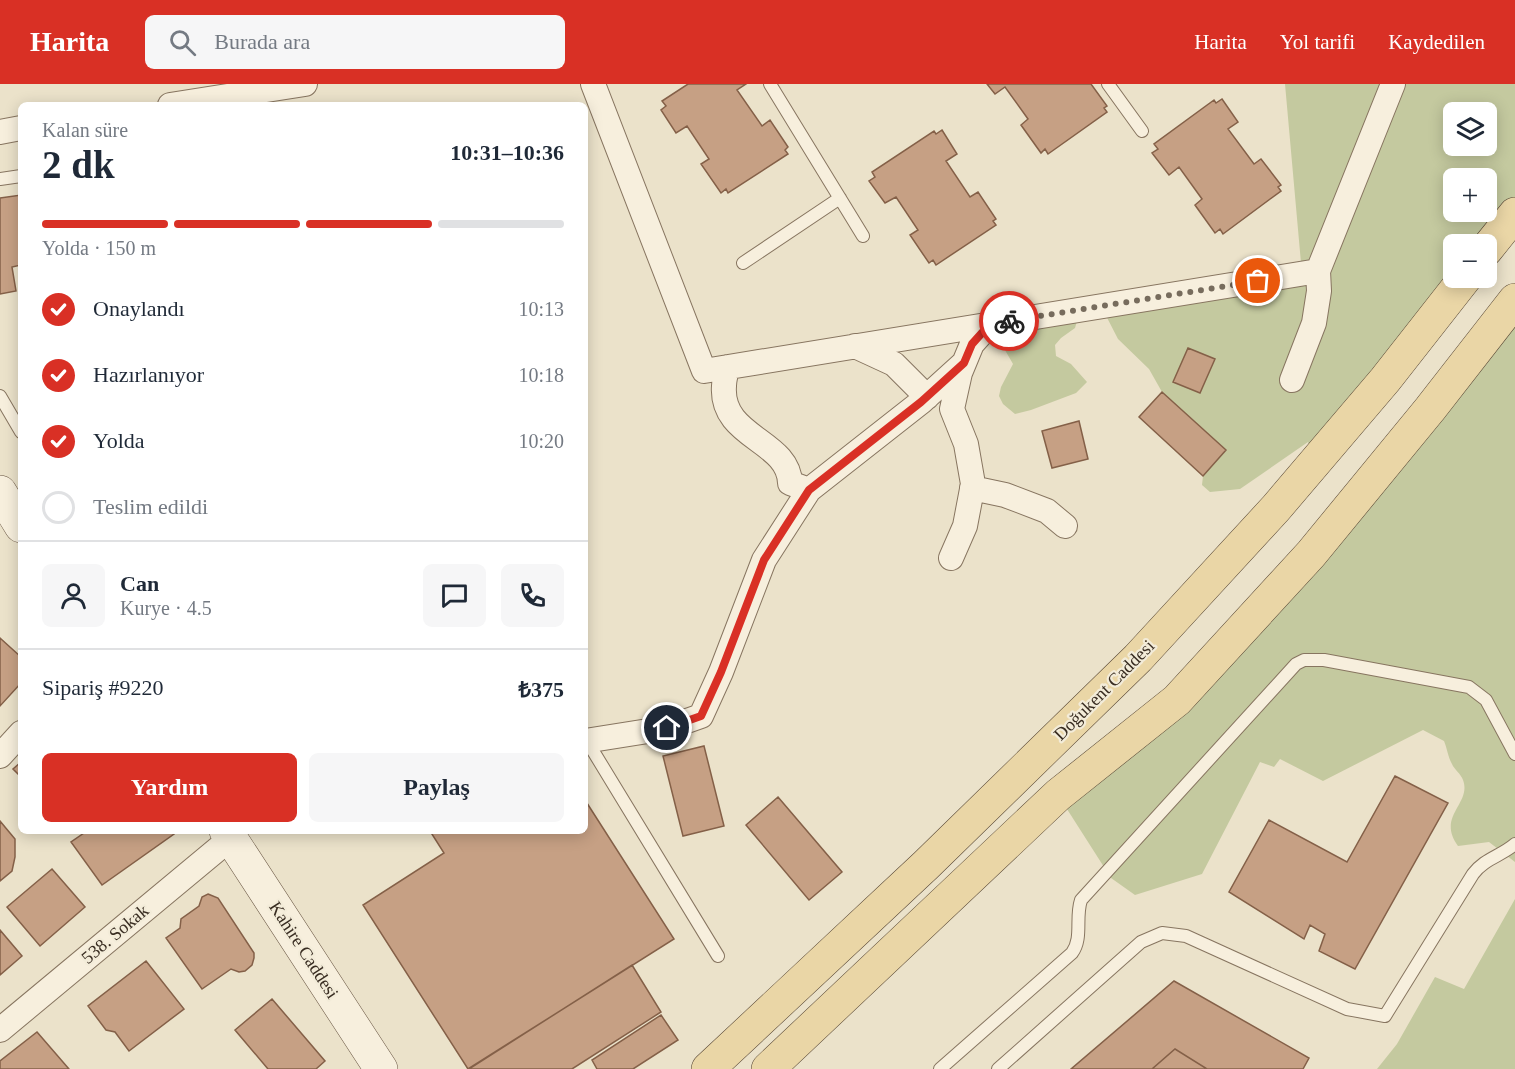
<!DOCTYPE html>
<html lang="tr">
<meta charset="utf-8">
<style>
body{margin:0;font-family:"Times New Roman",serif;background:#f6f6f7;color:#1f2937;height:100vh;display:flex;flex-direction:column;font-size:22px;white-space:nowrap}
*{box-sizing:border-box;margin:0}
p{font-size:20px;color:#747a83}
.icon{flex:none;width:33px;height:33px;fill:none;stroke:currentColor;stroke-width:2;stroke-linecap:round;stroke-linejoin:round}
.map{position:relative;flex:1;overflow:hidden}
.drawer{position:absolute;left:18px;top:18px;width:570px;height:732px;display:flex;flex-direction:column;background:#fff;border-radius:9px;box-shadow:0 3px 15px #0003}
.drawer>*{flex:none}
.controls{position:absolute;left:1443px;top:18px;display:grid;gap:12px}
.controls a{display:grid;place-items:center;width:54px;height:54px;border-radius:9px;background:#fff;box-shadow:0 3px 15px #0003;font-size:30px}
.pin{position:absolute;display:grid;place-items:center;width:51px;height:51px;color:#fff;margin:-26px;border:3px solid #fff;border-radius:50%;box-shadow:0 2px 6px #0007}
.courier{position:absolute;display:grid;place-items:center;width:60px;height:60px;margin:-30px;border:4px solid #d93025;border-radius:50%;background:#fff;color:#222;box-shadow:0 2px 8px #0007}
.headline em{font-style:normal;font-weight:700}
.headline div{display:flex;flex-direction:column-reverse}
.headline{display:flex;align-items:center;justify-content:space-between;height:102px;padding:0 24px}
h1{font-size:39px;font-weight:700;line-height:45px}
.bar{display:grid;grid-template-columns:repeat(4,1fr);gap:9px 6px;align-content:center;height:72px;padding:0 24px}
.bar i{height:8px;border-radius:4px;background:#e0e1e3}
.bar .active{background:#d93025}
.bar p{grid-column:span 4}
.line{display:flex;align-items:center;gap:15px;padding:0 24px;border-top:2px solid #e0e1e3}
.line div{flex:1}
.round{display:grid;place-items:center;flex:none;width:63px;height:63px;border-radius:9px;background:#f6f6f7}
ol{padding:0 24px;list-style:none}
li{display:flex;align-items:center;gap:18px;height:66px}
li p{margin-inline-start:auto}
li .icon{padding:6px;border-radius:50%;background:#d93025;color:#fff;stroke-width:4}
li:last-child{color:#747a83}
li i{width:33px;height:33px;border:3px solid #e0e1e3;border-radius:50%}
.button{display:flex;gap:12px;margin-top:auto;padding:12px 24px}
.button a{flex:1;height:69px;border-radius:9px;background:#d93025;color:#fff;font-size:24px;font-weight:700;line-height:69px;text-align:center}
.button a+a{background:#f6f6f7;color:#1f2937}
header{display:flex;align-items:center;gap:36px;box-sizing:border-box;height:84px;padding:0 30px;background:#d93025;color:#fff}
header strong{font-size:28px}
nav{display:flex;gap:33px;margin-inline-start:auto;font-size:21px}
.search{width:420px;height:54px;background:#f6f6f7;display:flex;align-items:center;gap:15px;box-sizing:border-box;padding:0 21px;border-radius:9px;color:#747a83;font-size:22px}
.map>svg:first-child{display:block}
</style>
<header>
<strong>Harita</strong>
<div class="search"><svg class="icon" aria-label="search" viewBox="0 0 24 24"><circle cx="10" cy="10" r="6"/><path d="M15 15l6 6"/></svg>Burada ara</div>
<nav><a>Harita</a><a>Yol tarifi</a><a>Kaydedilen</a></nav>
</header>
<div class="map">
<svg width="1515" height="985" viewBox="0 0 1515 985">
<rect width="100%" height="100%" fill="#ebe2ca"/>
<path fill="#c4c99f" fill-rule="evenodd" d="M1285,0H1515V126L1486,160H1454V194L1315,378L1308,358L1240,405L1210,408L1202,401L1203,392L1226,366L1162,308L1149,285L1118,255L1101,222L1302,190ZM1454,28H1486V62H1454ZM1454,94H1486V128H1454Z
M1515,216V778L1489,758L1458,762C1436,732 1472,720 1463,696C1461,690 1454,685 1452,680C1448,673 1447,664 1444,657L1423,646L1323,697L1280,675L1274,683L1260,678L1202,790L1135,811L1111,794L1058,711L1177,616Z
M1079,230L1075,244L1061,254L1055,261L1056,272L1071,280L1087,298L1076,309L1031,326L1015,330L1003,320L999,312L1001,303L1013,280L990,240Z
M1515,815V985H1377L1397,960L1435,893L1464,905Z"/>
<path fill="#c6a084" stroke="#846048" stroke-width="1.5" d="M688,0H746L737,6L762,42L770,36L788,63L785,66L788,70L728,109L726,105L721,109L701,80L709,75L687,42L676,49L661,26L666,22L662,17Z
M987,0H1091L1107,22L1104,24L1107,28L1048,70L1045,65L1041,69L1021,41L1028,35L1005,3L995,10Z
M1222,15L1238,38L1228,45L1254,80L1261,75L1281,101L1278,103L1281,107L1223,150L1220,145L1215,149L1195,121L1202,115L1179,83L1169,91L1152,69L1158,65L1154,60L1214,16L1216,19Z
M942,46L957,70L946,77L970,113L978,108L996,135L993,137L996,141L936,181L933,176L929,179L910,151L918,146L896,113L885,119L869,97L875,93L872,88L934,47L936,50Z
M21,111V181L12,183L16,207L0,210V114Z
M1188,264L1215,275L1200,309L1173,298Z
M1162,308L1226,366L1203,392L1139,333Z
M1079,337L1088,375L1052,384L1042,347Z
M0,554L21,573V599L0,622Z
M704,662L724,742L683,752L663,672Z
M21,678V693L13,685Z
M1395,692L1448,719L1355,885L1319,867L1325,850L1310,841L1304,855L1229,808L1269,736L1347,778Z
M778,713L842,788L809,816L746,741Z
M585,716L674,855L468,985L363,821L444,769L430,747H585Z
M0,737L15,755V773L12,787L0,797Z
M87,747H172L174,750L102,801L71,758Z
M52,785L85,823L40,862L7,823Z
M208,810L218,814L254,869V874L252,881L245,887L239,888L231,885L202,905L166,854L180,844L181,835L199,822L202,813Z
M0,846L22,872L0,891Z
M146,877L184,925L129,967L115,948L106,946L88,922Z
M632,881L661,928L572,985H469Z
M1174,897L1309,974L1303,985H1207L1175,965L1152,985H1071Z
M272,915L325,977L316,985H268L235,946Z
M661,931L678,956L633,985H597L592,976Z
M37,948L69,985H0V977Z
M1175,965L1207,985H1152Z"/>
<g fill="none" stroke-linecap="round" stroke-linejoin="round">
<g stroke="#877560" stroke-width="14">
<path id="lane" d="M770,0L863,152
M1108,0L1142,47
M0,95L21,92
M743,179L840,114
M0,312L21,348
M587,657L718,872
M940,985L1072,869C1083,854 1075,834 1081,816L1296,580L1304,576H1324L1469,603L1486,616L1515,670
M998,985L1141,858L1162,849L1186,852L1347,925L1385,932L1473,790C1484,775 1501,772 1515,760"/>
</g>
<g stroke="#877560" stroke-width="26">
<path id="street" d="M593,0L704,287L1318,187L1393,0
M170,21L305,0
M0,48L21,44
M855,262L894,280L927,313
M728,283C726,289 724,295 724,302C720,354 789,356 790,399L809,406
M1292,296L1314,239L1319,207L1318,187
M972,404L1005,411L1047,427L1065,442
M951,474L965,442L973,400L966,360L952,325L960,289L972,260L990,240
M585,657L667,644L701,632L721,588L764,476L809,406L921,318L964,279
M0,672L21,649
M0,946L231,754"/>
</g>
<g stroke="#695643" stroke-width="34">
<path id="secondary" d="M0,408L21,442
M226,747L381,985"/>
</g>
<g stroke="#543" stroke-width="34">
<path id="primary" d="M1486,166L1515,130
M708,985L926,781L1138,574L1276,424L1385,296L1465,194
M768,985L1058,711L1177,616L1311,470L1430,325L1515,216"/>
</g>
<use href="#lane" stroke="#f7efdd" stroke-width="12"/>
<use href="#street" stroke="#f7efdd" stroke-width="24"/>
<use href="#secondary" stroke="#f7efdd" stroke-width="33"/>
<use href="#primary" stroke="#ead6a6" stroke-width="33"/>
</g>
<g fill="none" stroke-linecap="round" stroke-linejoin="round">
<path stroke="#776c5d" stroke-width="6" stroke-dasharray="0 10.8" d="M1009,237L1258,197"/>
<path stroke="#d93025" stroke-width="8" d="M667,644L701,632L721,588L764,476L809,406L921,318L964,279L972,260L990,240L1009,237"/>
</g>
<g text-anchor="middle" stroke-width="4.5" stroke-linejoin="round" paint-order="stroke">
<g font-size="18" fill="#392d22" stroke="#f3ecd9">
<text transform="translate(1104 606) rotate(-45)" y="6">Doğukent Caddesi</text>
<text transform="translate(115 850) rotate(-40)" y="6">538. Sokak</text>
<text transform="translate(304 866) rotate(57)" y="6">Kahire Caddesi</text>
</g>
</g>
</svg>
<div class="controls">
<a><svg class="icon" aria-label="layers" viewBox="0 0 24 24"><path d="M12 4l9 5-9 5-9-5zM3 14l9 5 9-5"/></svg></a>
<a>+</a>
<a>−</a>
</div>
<div class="pin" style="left:1258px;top:197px;background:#ea580c"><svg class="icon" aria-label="bag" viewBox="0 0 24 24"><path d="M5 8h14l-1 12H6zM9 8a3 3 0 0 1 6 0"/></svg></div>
<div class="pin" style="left:667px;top:644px;background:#1f2937"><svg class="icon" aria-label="home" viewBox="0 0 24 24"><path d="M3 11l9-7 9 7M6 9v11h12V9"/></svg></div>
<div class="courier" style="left:1009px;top:237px"><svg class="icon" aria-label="bike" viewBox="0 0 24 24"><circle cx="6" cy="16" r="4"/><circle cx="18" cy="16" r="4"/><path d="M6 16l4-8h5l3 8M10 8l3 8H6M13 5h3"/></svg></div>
<section class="drawer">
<div class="headline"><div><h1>2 dk</h1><p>Kalan süre</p></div><em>10:31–10:36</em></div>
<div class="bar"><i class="active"></i><i class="active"></i><i class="active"></i><i></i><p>Yolda · 150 m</p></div>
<ol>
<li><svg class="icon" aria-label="check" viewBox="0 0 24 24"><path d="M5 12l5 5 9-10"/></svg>Onaylandı<p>10:13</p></li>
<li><svg class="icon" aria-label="check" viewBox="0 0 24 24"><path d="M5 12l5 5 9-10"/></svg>Hazırlanıyor<p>10:18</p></li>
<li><svg class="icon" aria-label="check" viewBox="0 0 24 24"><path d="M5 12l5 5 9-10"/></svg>Yolda<p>10:20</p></li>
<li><i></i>Teslim edildi</li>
</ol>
<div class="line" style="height:108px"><a class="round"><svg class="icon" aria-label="person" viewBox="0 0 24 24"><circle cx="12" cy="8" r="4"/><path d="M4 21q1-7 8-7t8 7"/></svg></a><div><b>Can</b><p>Kurye · 4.5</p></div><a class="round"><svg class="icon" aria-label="chat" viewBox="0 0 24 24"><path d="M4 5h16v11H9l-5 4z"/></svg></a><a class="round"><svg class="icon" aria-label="phone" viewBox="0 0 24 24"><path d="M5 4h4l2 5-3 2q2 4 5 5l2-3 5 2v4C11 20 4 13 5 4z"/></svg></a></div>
<div class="line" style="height:78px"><div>Sipariş #9220</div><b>₺375</b></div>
<div class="button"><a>Yardım</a><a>Paylaş</a></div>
</section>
</div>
